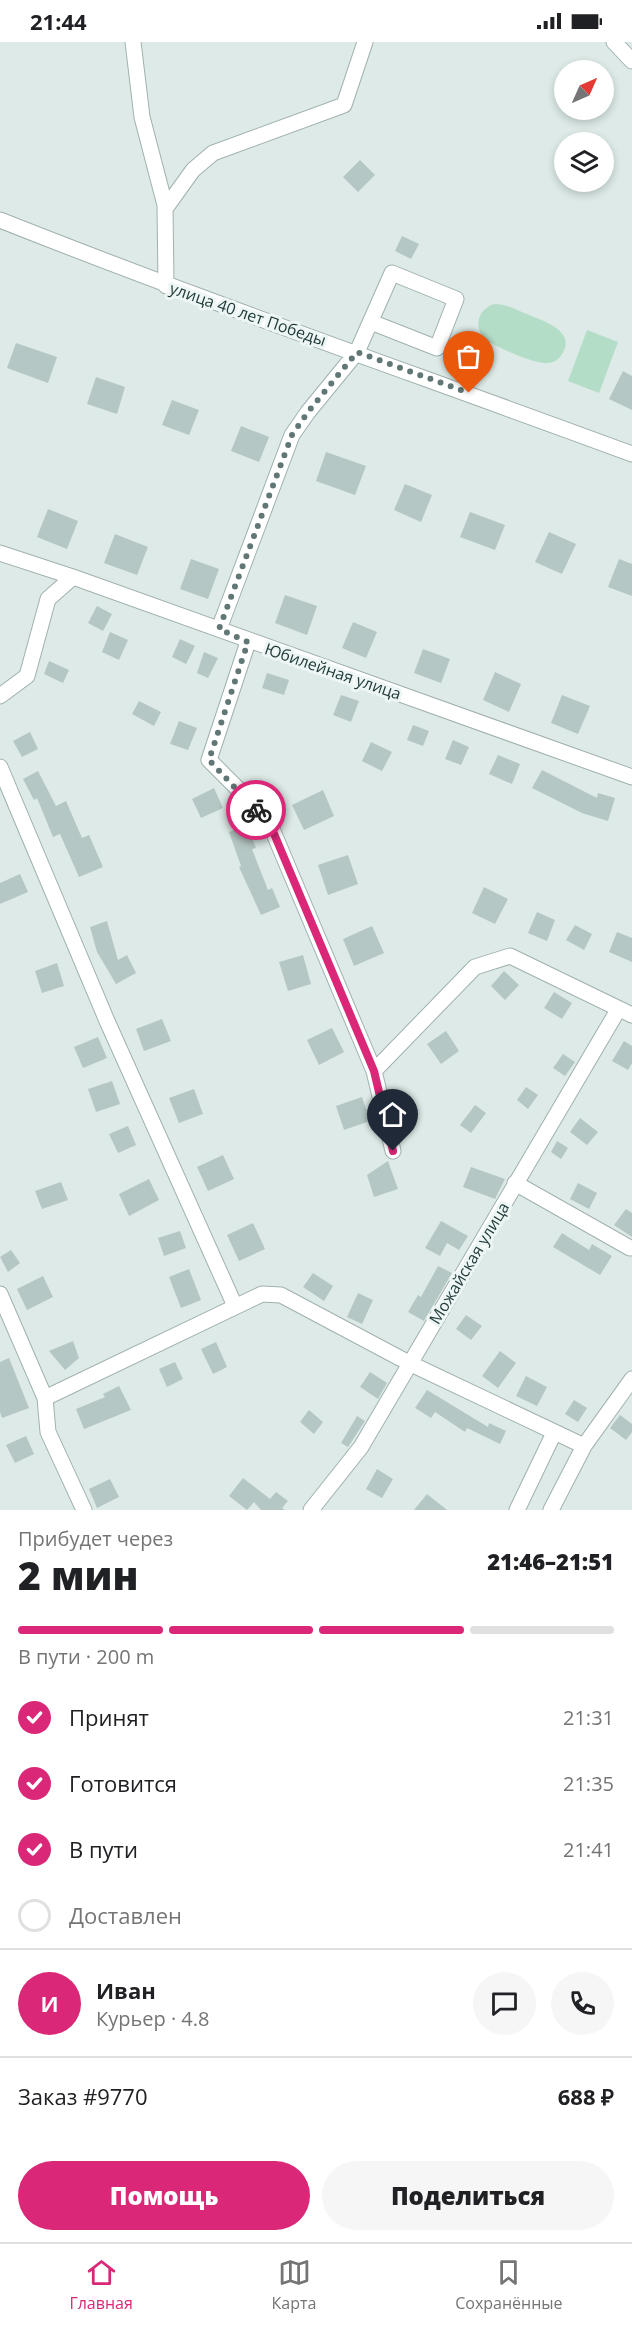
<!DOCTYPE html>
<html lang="ru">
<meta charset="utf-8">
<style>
body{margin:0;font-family:"Open Sans",sans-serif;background:#f6f6f6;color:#202124;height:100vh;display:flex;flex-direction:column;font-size:22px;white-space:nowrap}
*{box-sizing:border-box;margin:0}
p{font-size:20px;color:#757577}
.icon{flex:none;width:33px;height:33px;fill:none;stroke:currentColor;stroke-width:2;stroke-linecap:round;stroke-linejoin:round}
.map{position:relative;height:1468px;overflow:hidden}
.side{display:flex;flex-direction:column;background:#fff;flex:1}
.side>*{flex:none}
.needle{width:39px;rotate:45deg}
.fabs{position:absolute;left:554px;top:18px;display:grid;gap:12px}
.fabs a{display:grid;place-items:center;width:60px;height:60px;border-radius:50%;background:#fff;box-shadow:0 3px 9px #0003;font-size:30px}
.pin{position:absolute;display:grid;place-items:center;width:51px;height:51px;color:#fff;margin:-62px -26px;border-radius:50% 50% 50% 0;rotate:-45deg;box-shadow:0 0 6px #0007}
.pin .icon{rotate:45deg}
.courier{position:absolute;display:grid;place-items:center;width:60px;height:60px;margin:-30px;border:4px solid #db2777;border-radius:50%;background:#fff;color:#222;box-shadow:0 2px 8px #0007}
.summary em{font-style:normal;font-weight:800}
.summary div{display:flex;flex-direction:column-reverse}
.summary{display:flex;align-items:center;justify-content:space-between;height:102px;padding:0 18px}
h1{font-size:39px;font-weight:800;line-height:45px}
.bar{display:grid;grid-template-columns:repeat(4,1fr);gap:9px 6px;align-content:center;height:72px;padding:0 18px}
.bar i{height:8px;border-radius:4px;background:#e0e0e0}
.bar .current{background:#db2777}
.bar p{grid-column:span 4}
.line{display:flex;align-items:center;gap:15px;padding:0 18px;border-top:2px solid #e0e0e0}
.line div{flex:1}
.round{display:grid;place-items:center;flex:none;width:63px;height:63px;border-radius:32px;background:#f6f6f6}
ol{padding:0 18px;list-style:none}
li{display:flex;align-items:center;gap:18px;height:66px}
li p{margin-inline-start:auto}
li .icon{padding:6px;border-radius:50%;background:#db2777;color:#fff;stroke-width:4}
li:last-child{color:#757577}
li i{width:33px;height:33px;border:3px solid #e0e0e0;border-radius:50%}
.button{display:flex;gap:12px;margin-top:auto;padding:12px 18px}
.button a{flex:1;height:69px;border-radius:36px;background:#db2777;color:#fff;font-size:24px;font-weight:800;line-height:69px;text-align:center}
.button a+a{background:#f6f6f6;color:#202124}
.status{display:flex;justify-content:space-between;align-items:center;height:42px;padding:0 30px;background:#fff;direction:ltr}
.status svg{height:16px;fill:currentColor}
.menu{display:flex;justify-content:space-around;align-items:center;height:84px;border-top:2px solid #e0e0e0;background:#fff;font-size:16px;color:#757577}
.menu a{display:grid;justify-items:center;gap:3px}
.menu .current{color:#db2777}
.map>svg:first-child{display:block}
</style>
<div class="status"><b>21:44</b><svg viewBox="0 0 49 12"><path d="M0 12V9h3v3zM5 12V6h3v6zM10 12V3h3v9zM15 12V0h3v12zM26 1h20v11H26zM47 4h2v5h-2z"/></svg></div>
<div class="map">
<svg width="632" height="1468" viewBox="0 0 632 1468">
<rect width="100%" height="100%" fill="#ddeae7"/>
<path fill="#b4ddc8" d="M494,262C506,262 517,268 529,273C543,279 577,289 562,312C559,317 554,321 548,321C535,323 494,304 483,296C474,282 478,268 494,262Z
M587,288L618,300L599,351L568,339Z"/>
<path fill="#b5c7c4" d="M360,118L375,133L358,150L343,135Z
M402,194L419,202L411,217L395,209Z
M16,301L57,315L48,341L7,326Z
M623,329L632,334V368L609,357Z
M96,335L125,345L117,372L87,362Z
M172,358L199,368L189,393L162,383Z
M241,384L269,395L259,420L231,409Z
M326,410L366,424L355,453L316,439Z
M405,442L432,453L421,480L394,468Z
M48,467L78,479L67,507L37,495Z
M470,470L505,483L495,508L460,495Z
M549,490L576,502L562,532L535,520Z
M115,492L148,505L137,533L104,521Z
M191,517L219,527L208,557L180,547Z
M619,517L632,522V554L608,545Z
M285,553L317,564L307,593L275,581Z
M97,564L112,572L103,589L88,581Z
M353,580L377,590L366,616L342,606Z
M110,590L128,598L119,618L102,610Z
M180,597L195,604L186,622L172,615Z
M423,607L450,617L441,641L414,631Z
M204,610L218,616L208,636L197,631Z
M49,619L69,628L63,641L44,632Z
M495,630L521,642L509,670L483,658Z
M267,631L289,638L284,653L262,646Z
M341,653L359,659L351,680L333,673Z
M562,653L590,664L578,692L551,681Z
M139,659L161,670L154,684L132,672Z
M179,679L197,686L188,708L170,702Z
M413,683L429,689L423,704L407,698Z
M30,690L38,707L22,715L13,699Z
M453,698L469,705L461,723L445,717Z
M371,700L392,710L382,729L362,719Z
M498,713L520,722L512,742L489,732Z
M542,728L597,756L598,751L615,756L608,779L582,771L532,746Z
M38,729L56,764L66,759L82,796L89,793L103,825L79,835L60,792L53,795L37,756L34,758L23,737Z
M214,746L223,766L201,776L192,757Z
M323,748L334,774L304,788L292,763Z
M247,783L256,806L252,807L268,848L272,846L280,865L261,873L239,825L241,824L229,790Z
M348,813L358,842L328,853L318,823Z
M20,832L28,850L0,862V841Z
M484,845L508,857L495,882L472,871Z
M537,870L555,878L547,899L528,891Z
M107,879L118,918L127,913L136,931L116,942L97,910L90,885Z
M575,883L592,892L584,908L566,898Z
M372,884L384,911L354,924L343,897Z
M617,890L632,896V920L609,910Z
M303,913L311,942L288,949L279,920Z
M57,921L64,944L42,951L35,929Z
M504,929L519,943L505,958L491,944Z
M554,950L572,961L562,977L544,966Z
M162,977L171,999L144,1009L136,987Z
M332,986L344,1010L319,1023L307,998Z
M446,989L459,1009L441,1022L427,1002Z
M98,995L107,1016L83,1026L74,1005Z
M624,999L632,1004V1021L628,1028L612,1019Z
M563,1012L575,1020L565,1034L553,1026Z
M112,1039L120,1062L96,1070L88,1047Z
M526,1045L538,1053L528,1067L517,1058Z
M194,1047L203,1072L179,1081L169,1056Z
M362,1055L370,1079L344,1088L336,1064Z
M475,1063L486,1071L471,1091L460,1083Z
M580,1076L598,1090L587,1103L570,1090Z
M128,1084L136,1103L118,1111L109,1092Z
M557,1099L568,1106L561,1117L551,1110Z
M223,1113L234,1137L208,1149L197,1125Z
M388,1119L398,1147L374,1155L367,1133Z
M471,1125L505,1137L495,1157L463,1145Z
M149,1137L159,1158L129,1174L119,1152Z
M61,1140L68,1158L42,1167L35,1149Z
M578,1141L597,1151L589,1167L570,1157Z
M626,1167L632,1171V1195L614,1183Z
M441,1179L468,1194L459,1208L447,1201L440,1214L425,1206Z
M253,1181L265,1207L239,1219L227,1193Z
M180,1189L186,1206L164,1214L158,1196Z
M562,1191L589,1208L592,1202L612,1214L600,1233L553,1205Z
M11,1208L20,1221L8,1230L0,1215Z
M438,1224L452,1231L424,1279L408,1270L418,1253L421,1255Z
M189,1227L201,1258L181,1266L169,1235Z
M313,1231L333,1244L324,1259L303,1245Z
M43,1234L53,1255L27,1268L17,1247Z
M358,1251L373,1258L362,1282L347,1275Z
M466,1273L482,1284L471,1298L456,1287Z
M73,1299L79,1316L65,1328L49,1309Z
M216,1300L227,1325L213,1332L201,1307Z
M500,1309L516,1321L498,1346L482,1334Z
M9,1316L29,1366L2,1376L0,1370V1320Z
M175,1320L183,1337L167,1345L159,1327Z
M370,1330L387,1341L378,1357L360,1345Z
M526,1334L547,1345L537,1364L516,1354Z
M119,1344L131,1368L84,1387L76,1367L105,1355L103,1352Z
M427,1348L488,1385L489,1381L506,1389L500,1402L467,1386L465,1390L435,1370L431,1376L415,1366Z
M574,1358L587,1366L578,1380L565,1372Z
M309,1368L323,1380L314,1392L300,1380Z
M620,1373L632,1382V1390L626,1398L610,1386Z
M357,1374L365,1379L348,1405L341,1401Z
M26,1394L34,1412L15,1421L6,1403Z
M377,1427L393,1437L382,1456L366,1447Z
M243,1436L270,1457L276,1450L288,1459L282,1466L285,1468H261L254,1460L247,1468L229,1454Z
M110,1437L119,1455L97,1466L89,1447Z
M427,1452L447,1468H414Z"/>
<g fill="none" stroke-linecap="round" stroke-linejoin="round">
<g stroke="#a0b1af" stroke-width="17">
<path id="minor" d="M133,0L142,75L165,163L166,244
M614,0L632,19
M165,167L193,128L213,111L344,63L365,0
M0,178C209,261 421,334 632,412
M0,511L73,535L632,735
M219,587L292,393L308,370L357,310L392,231L456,257L437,306L371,280
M248,600L209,718L247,756L272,787L374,1029
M0,654L27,634L48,557L73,535
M0,725L107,979L235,1264
M393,1109L374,1029L475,925L510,914L632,973
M515,1141L630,1206
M0,1252L45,1356
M84,1468L48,1390L45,1356L262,1252L281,1253L409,1321L584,1404L632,1337
M311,1468L361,1405L618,968
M517,1468L554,1391
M551,1468L584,1404"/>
</g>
<use href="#minor" stroke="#fff" stroke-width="15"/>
</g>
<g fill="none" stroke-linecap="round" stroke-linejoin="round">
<path stroke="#617775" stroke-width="6" stroke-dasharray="0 10.8" d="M256,768L209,718L248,600L219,587L292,393L308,370L357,310L469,351"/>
<path stroke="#db2777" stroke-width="8" d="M256,768L272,787L374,1029L393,1109"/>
</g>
<g text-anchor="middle" stroke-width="6" stroke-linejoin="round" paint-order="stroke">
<g font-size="16" fill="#1e3938" stroke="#edf6f4">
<text transform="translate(248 272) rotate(19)" y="6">улица 40 лет Победы</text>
<text transform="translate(333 629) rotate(19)" y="6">Юбилейная улица</text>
<text transform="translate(469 1221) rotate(-59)" y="6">Можайская улица</text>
</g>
</g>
</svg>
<div class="fabs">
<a><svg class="needle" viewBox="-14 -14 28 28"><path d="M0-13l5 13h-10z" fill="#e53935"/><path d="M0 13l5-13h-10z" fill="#757577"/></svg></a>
<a><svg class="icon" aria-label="layers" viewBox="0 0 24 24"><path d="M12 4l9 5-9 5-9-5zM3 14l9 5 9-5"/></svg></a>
</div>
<div class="pin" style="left:469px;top:351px;background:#ea580c"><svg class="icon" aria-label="bag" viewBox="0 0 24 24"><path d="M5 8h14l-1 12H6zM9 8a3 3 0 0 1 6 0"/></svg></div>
<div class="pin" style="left:393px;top:1109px;background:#1f2937"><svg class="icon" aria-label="home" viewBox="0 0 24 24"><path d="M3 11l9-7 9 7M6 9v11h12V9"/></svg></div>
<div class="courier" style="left:256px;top:768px"><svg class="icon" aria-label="bike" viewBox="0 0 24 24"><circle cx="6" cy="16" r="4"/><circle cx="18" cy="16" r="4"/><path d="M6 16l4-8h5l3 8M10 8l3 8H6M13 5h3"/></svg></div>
</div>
<section class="side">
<div class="summary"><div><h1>2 мин</h1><p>Прибудет через</p></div><em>21:46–21:51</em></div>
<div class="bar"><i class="current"></i><i class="current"></i><i class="current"></i><i></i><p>В пути · 200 m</p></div>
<ol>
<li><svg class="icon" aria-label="check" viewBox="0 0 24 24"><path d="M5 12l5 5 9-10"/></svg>Принят<p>21:31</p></li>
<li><svg class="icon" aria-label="check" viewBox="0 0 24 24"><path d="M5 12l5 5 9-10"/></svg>Готовится<p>21:35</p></li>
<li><svg class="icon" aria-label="check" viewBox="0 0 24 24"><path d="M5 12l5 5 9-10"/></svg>В пути<p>21:41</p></li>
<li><i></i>Доставлен</li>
</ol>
<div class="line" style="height:108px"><b class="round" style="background:#db2777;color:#fff">И</b><div><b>Иван</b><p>Курьер · 4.8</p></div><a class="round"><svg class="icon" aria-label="chat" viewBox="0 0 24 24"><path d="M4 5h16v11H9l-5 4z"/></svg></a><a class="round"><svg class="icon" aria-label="phone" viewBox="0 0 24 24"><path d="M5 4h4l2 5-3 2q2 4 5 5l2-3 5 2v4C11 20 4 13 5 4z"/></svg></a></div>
<div class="line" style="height:78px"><div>Заказ #9770</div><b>688 ₽</b></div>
<div class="button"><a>Помощь</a><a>Поделиться</a></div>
</section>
<nav class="menu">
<a class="current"><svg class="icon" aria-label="home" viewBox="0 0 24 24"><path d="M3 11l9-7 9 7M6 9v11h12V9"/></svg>Главная</a>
<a><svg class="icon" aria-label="map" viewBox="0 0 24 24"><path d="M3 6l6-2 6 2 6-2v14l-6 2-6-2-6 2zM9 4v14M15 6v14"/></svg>Карта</a>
<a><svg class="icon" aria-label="saved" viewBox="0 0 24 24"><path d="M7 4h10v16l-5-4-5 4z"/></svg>Сохранённые</a>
</nav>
